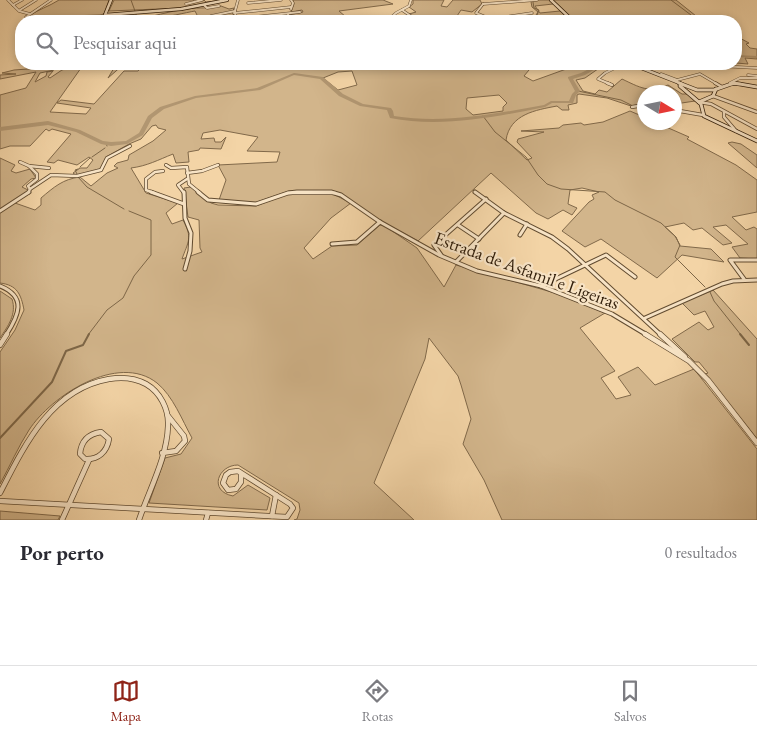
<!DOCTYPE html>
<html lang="pt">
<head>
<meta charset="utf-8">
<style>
	:root { --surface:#fff; --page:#f2f2f3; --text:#2b2b33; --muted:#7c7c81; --line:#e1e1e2; --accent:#8f2418 }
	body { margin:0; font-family:"EB Garamond",serif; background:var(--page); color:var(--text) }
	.compass { position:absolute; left:637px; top:85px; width:45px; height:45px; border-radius:50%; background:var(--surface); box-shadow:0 2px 8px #0003; rotate:100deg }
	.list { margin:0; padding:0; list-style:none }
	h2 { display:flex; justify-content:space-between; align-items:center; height:65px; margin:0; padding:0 20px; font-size:21px }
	h2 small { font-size:16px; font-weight:400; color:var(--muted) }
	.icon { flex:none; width:28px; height:28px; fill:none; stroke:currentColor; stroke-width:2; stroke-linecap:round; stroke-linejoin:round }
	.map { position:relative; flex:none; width:757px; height:520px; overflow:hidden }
	.search { position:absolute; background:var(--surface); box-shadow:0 2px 8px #0003; left:15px; right:15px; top:15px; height:55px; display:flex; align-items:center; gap:12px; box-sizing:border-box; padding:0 18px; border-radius:20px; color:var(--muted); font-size:19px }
	.sheet { height:145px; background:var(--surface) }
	nav { display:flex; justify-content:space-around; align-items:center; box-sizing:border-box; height:70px; border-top:1px solid var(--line); background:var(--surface); font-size:14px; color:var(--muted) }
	nav a { display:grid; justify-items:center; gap:2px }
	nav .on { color:var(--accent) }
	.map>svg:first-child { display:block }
	.green { fill:#d2b58b; stroke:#81694a; fill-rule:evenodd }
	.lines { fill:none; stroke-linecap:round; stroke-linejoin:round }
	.stream-far1 { stroke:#7d6647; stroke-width:1 }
	.stream { stroke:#7d6647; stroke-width:2 }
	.river { fill:#b19671; fill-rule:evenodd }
	.street-far3-casing { stroke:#614b30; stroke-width:3 }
	.street-far2-casing { stroke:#614b30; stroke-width:4 }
	.street-far1-casing { stroke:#614b30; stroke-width:5 }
	.street-casing { stroke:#614b30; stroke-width:6 }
	.secondary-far1-casing { stroke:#301d09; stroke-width:4 }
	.secondary-casing { stroke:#301d09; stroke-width:4.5 }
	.street-far3 { stroke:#f7e3c5; stroke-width:2 }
	.street-far2 { stroke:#f7e3c5; stroke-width:2.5 }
	.street-far1 { stroke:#f7e3c5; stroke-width:3 }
	.street { stroke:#f7e3c5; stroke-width:4.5 }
	.secondary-far1 { stroke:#f7e3c5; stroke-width:2.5 }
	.secondary { stroke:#f7e3c5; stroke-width:3 }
	.labels { text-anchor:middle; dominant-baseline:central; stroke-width:4.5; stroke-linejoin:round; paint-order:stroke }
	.street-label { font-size:18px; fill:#301d09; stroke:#f7e3c5 }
</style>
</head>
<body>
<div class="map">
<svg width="757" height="520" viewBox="0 0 757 520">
	<rect width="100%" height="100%" fill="#f3d4a6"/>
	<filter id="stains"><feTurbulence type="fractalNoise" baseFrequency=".004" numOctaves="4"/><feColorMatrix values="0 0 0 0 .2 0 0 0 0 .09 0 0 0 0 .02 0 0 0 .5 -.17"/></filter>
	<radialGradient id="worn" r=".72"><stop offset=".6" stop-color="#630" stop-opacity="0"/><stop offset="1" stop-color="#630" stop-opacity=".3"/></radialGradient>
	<g class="green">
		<path d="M59,0H109L104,14L100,15L38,17L101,16L107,21H94L99,18L84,17L76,21H37L26,19L32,18L29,16C39,9 48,7 59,0Z"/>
		<path d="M114,0H194L193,3L204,0L206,2L225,0L182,8L109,11Z"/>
		<path d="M293,0H383L393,4L339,11L346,17L347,21H301L300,19H292L289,15L303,12L302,10L291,12L294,4Z"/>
		<path d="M413,0H444L441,6L447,7L453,0H480L482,4L472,12L461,10L457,16H470L464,21H419L409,14L416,12L409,7L413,4Z"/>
		<path d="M538,0H549L553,4L535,6L540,13L560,11L569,19L562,16L542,18L555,21H521L514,16L527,14L534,20L540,19L536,15L538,12L532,7L531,2Z"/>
		<path d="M553,0H676L696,16L698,21H575Z"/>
		<path d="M221,6L229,9L234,8L233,11L209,17L233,12L234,21H200L195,11C177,14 118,30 107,16L137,12L134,20C152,17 169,11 187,9C200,7 209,9 221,6Z"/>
		<path d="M736,36L749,43L746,44L750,48L757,49V59L745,58L748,64L736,63Z"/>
		<path d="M82,64H124L108,78L114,68H81L50,112L86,114L91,108L57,103L61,100L94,104L124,71H138L144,64H534L524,76L533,81L569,68V64H605L585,78L576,80L583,91L595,94L599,90L607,92L622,79C639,87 650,94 668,85L682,94H688L695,101L675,104L674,92H644V104L631,106L607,98L579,94L577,95V103L568,105L569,110H562L557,106C536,110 510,114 506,140L527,160L532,158L517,142L518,139L544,132L521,131L559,128L563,125L581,123L584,125L603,122L630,111L644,117V122L657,123L689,137L687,139L736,165L757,180V212L732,217L746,230L754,227L757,229V259L740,258L732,247L748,244L726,225L713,227L732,243L723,245L702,228L693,230L684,223L665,227L676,237L680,246L711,249L724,262L682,255L657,278L601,239L585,247L562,231L589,202L594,199L592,195L599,192L582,188L570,190L568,204L577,208L572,215L563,210L548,219L536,213L491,173L418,241L383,222L340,194L333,191H289L254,203L219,200L226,180L218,165L277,162L280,152L247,151L258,137L220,130L203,133L201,139L214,138L215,142H221L226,137L221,149L200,148L199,150L188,152L189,162L176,163L173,154C158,160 147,166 131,168L146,193L178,203L166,213L172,224L183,220C193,238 188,242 182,259L202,252L200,248L199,220L188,217L184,188L191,187L211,203L218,205L256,206L287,194L331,193L351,203L331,218L304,248L313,259L332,246L357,245L380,225L385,226L417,248L444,287L456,265L555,293L605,313L580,328L615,371L601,378L616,399L631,395L618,377L638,367L655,385L694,369L757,449V520H502L484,480L463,444L471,419L461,385L458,376L429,338L425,359L374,483L414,520H294L297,519L300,510L299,503L238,465C218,465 208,491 233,496L248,485L270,498L267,510L149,503L165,458L181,454L192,438C182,420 173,396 157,383C118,352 51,396 29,430C18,447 10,466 0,484V352L15,330L24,310C21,294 17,285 0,283V212L15,203L35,210L41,205V198C54,187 63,179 80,177L91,186L107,173L118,168L114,166L117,163L128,160L129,155L153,141L166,130L158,128L156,125L152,126L141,139L129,144L106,157L101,169L77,176L73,173L80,168H87L93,160L89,157L77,165L58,160L54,163L47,162L71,134L52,129L49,131L46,129L30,146H10L0,149V95L26,88L36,72L0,79V75L16,74L2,73L14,70L55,67L54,70L40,73L35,82L46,76L47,72L53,71L48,77L50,78L62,70ZM352,71L357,85L338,90L323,78L338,72ZM499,95L507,103L503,107V111L473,115L466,109L467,98Z"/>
		<path d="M732,142L741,144L757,155V168L728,143Z"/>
		<path d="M0,158L15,165L11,171L16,173L30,169L36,178L31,179L22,187L28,190L26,193L0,210Z"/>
		<path d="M713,290L757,339V439L705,374L708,373L699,362H695L672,339L699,322L708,330L714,327L705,311L694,315L682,303Z"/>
		<path d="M0,291L12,299C17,314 8,326 0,338Z"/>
		<path d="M0,511L60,516L58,520H0Z"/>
	</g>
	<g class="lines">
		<g class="stream-far1">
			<path d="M131,0L135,11"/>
			<path d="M671,0L691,15V21"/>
			<path d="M533,2L534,8L539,10L537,15L541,18"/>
			<path d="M541,18L552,21"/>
			<path d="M596,64L600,65"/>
			<path d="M578,91L621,100L633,106"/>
			<path d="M483,116L495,132L526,157L538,175L547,184L561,189L605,192L615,200L661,223L675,236L680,245L675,257L705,287"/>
			<path d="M106,143L107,146"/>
			<path d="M92,157L105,148"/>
			<path d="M80,167L90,158"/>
			<path d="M77,174L75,170L78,169"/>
			<path d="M78,177L87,187L124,209"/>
			<path d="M710,292L714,301L741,335"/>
			<path d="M88,335L107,310L123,298L134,276L151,255V220L129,211"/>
		</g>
		<g class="stream">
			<path d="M740,334L749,345"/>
			<path d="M0,438L52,382L66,351L83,345L89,334"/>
		</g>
		<g class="river">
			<path d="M736,55L757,56V58L736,57Z"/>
			<path d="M599,64H604L585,75L573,79L580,91L576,95L573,103H552L545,107C495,117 441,128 390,118L387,110L360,106L339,96L320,79L294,75L260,90L196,98L164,109L152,118L143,135L127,144L111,146L101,144L76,132L48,125L0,131V127L48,121L80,130L103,141L111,142L126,141L139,133L148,116L160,107L195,96L257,88L294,73L323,77L343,94L363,104L391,108L393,111L394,116C444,124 494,114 544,105L551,101H569L572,94L575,91L568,78V77L581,73Z"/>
		</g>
		<g class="street-far3-casing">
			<g id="street-far3">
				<path d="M8,0L19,11L30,14"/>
				<path d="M291,0L293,3L291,9"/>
				<path d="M248,3L281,0"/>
				<path d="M186,4L202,0"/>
				<path d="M483,4L537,0"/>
				<path d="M483,4L476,13L495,21"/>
				<path d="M13,5L22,0"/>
				<path d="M204,5L207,8L219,6"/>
				<path d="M20,10L36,0"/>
				<path d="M402,10L418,21"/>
				<path d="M234,13L291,7"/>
				<path d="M288,14L289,21"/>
				<path d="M105,15L111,21"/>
				<path d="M211,16L235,11"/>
				<path d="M26,17L51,0"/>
				<path d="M235,19L300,12"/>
				<path d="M490,19L532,13"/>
				<path d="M236,21L235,11L238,0"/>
				<path d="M270,21L288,20"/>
				<path d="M387,21L396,13L409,6L411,0"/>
				<path d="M718,66L757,68"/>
				<path d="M661,74L677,80"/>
				<path d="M748,75L757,76"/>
				<path d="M677,82V80L700,74L717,84"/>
				<path d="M730,83L740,78H757"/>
				<path d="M610,84L598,79L605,73L623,64"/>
			</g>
		</g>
		<g class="street-far2-casing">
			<g id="street-far2">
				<path d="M607,83L612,85"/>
				<path d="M715,83L722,87"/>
				<path d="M713,96L757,112"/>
				<path d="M699,102L711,104L757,129"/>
				<path d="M632,107L644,105"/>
				<path d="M674,110L703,115"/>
				<path d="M724,112V117L736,131"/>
				<path d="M20,162L29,166L37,174V179L28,186L30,189"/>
				<path d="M166,165L171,168L187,167L189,184L200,193"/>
				<path d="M29,166L49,168"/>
				<path d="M187,173L202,171L218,165"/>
				<path d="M28,193L30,189L51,175L77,176L101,170L107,158L130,146"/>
				<path d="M154,193L146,190V179L155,172L163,171"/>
				<path d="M184,193L178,185L187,179"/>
				<path d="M288,193H335"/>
			</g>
		</g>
		<g class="street-far1-casing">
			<g id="street-far1">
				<path d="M151,192L184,204"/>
				<path d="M184,192L185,218L191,233L190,251L185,269"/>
				<path d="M198,192L208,200L256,204L288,193L297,192H331L341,195L380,222L439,255L477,271L541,286L612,314L647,335"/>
				<path d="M475,192L504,213L552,237L568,249L661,335"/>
				<path d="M0,211L29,192"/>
				<path d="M458,225L479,239"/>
				<path d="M520,235L527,224"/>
				<path d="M332,244L357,242L380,222"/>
				<path d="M441,255L434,245L486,199"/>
				<path d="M456,262L504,213"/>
				<path d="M744,279L730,260H757"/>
				<path d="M0,286C27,297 19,315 6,335"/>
				<path d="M541,286L606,255L635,277"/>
				<path d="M645,318L722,284L733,281L757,280"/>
			</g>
		</g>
		<g class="street-casing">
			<g id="street">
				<path d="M645,334L689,361L708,380L757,443"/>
				<path d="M660,334L685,357"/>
				<path d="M0,345L7,334"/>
				<path d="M101,432L109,439C107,452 98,460 85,459L80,454C81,441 88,434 101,432Z"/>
				<path d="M162,453L176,451L185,441L184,436L168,416"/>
				<path d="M0,493C24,446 51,389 109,379C121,377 135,378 146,384C160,392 169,409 168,426C167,458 149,490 139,520"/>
				<path d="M0,501L287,517L293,508L290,504L238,471L230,472L226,475L223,483L228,490L236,489L241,482V474"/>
				<path d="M272,516L276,495"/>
				<path d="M62,520L89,460"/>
				<path d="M206,520L208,513"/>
			</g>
		</g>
		<g class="secondary-far1-casing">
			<g id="secondary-far1">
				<path d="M551,0L573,21"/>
				<path d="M105,15L181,9L227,0"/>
				<path d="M105,15L111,0"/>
				<path d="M631,64L682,84"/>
				<path d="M731,84H740"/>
			</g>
		</g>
		<g class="secondary-casing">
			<g id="secondary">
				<path d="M679,83L697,90H714L734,83L757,87"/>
				<path d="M680,86L701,104L704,116L757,141"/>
				<path d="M699,102L713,96L716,89"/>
			</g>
		</g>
		<use href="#street-far3" class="street-far3"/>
		<use href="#street-far2" class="street-far2"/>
		<use href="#street-far1" class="street-far1"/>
		<use href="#street" class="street"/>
		<use href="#secondary-far1" class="secondary-far1"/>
		<use href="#secondary" class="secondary"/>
	</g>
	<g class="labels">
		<g class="street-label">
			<text transform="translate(527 270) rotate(20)">Estrada de Asfamil e Ligeiras</text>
		</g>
	</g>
	<rect width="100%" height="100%" filter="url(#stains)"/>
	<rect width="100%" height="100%" fill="url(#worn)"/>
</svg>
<svg class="compass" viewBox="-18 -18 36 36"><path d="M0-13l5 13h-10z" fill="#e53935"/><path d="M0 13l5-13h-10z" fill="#7c7c81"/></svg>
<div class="search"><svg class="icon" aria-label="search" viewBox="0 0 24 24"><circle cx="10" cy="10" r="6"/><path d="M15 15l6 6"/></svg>Pesquisar aqui</div>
</div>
<section class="sheet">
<h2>Por perto<small>0 resultados</small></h2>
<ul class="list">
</ul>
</section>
<nav>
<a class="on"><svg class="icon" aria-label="map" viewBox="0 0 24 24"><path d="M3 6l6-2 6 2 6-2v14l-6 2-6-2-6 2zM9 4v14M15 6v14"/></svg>Mapa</a>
<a><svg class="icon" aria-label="directions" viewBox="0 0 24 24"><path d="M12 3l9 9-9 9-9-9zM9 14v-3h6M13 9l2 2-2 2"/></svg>Rotas</a>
<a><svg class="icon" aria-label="saved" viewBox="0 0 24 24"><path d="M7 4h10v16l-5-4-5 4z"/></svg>Salvos</a>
</nav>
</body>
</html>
